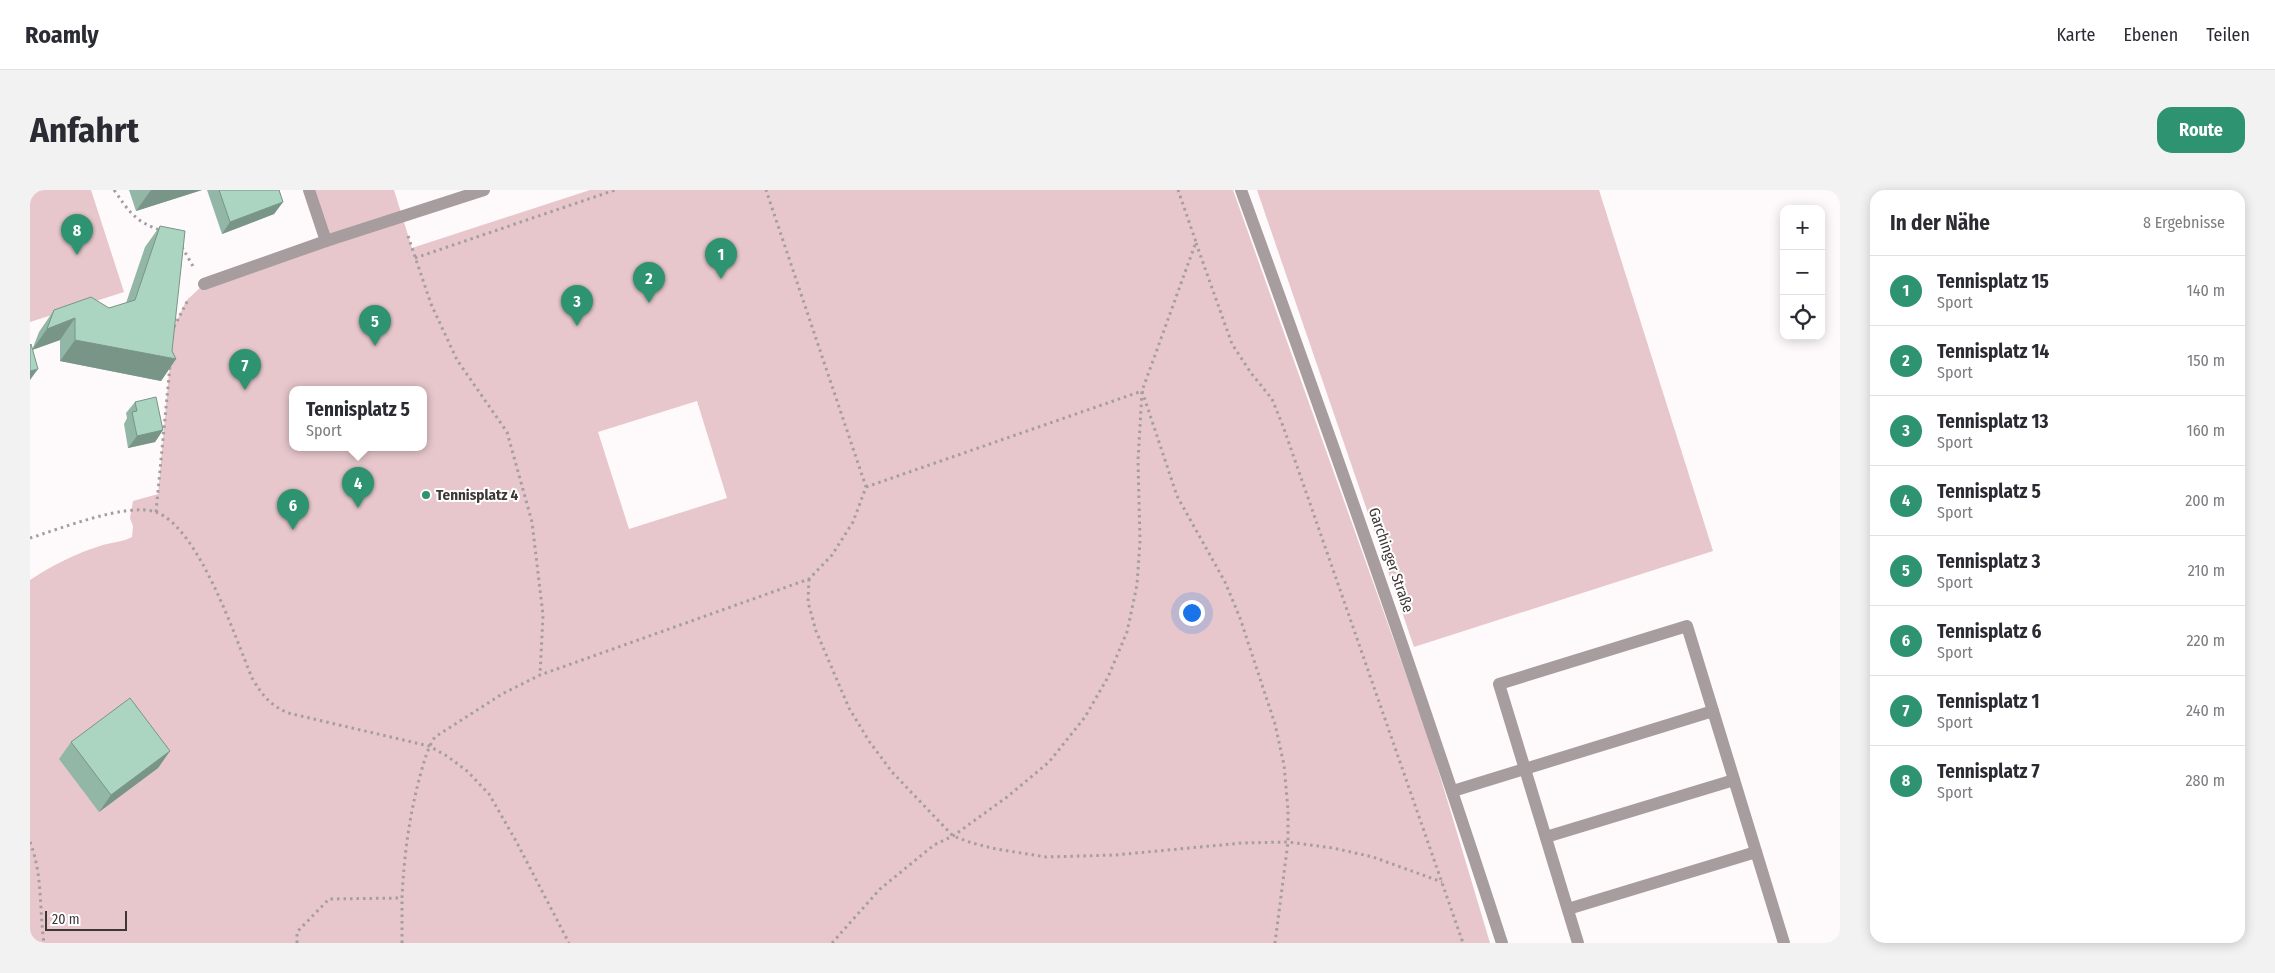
<!DOCTYPE html>
<html lang="de">
<head>
<meta charset="utf-8">
<style>
	:root { --surface:#fff; --page:#f2f2f3; --text:#2b2b33; --muted:#7c7c81; --line:#e1e1e2; --accent:#2e9370 }
	body { margin:0; font-family:"Fira Sans Condensed",sans-serif; background:var(--page); color:var(--text) }
	.controls { position:absolute; right:15px; top:15px; display:grid; overflow:hidden; border-radius:10px; box-shadow:0 2px 12px #0003 }
	.controls button { width:45px; height:45px; display:grid; place-items:center; padding:0; border:0; border-bottom:1px solid var(--line); background:var(--surface); color:var(--text); font:25px sans-serif }
	.scale { position:absolute; left:15px; bottom:12px; width:82px; box-sizing:border-box; padding-left:5px; border:2px solid #3e3637; border-top:0; font-size:14px; line-height:18px; white-space:nowrap; color:#3e3637; -webkit-text-stroke:4px #fff; paint-order:stroke }
	.you { position:absolute; left:1161px; top:422px; width:18px; height:18px; margin:-12px; border:4px solid #fff; border-radius:50%; background:#1a73e8; box-shadow:0 0 0 8px #1a73e833 }
	.badge { display:grid; place-items:center; width:32px; height:32px; border-radius:50%; background:var(--accent); color:#fff; font-size:16px; font-weight:700 }
	.pin { position:absolute; translate:-50% -41px; filter:drop-shadow(0 1px 2px #0008) }
	.pin::after { content:''; position:absolute; top:26px; width:18px; height:15px; background:inherit; clip-path:polygon(0 0,100% 0,50% 100%) }
	.popup { position:absolute; left:259px; top:196px; width:138px; height:65px; box-sizing:border-box; display:grid; place-content:center; border-radius:10px; background:var(--surface); filter:drop-shadow(0 1px 4px #0005); font-size:16px; white-space:nowrap; color:var(--muted) }
	.popup b { font-size:19px; color:var(--text) }
	.popup::after { content:''; position:absolute; left:50%; top:100%; margin-left:-10px; border:10px solid transparent; border-top-color:var(--surface) }
	.list { margin:0; padding:0; list-style:none }
	h2 { display:flex; justify-content:space-between; align-items:center; height:65px; margin:0; padding:0 20px; font-size:21px }
	h2 small { font-size:16px; font-weight:400; color:var(--muted) }
	.list li { display:grid; grid-template-columns:32px 1fr auto; gap:15px; align-items:center; box-sizing:border-box; height:70px; padding:0 20px; border-top:1px solid var(--line) }
	.list b { display:block; font-size:19px; white-space:nowrap }
	.list p { margin:0; font-size:16px; white-space:nowrap; color:var(--muted) }
	.list em { font-size:16px; font-style:normal; color:var(--muted) }
	.icon { flex:none; width:28px; height:28px; fill:none; stroke:currentColor; stroke-width:2; stroke-linecap:round; stroke-linejoin:round }
	.map { position:relative; flex:none; width:1810px; height:753px; overflow:hidden; border-radius:15px }
	header { display:flex; align-items:center; gap:30px; box-sizing:border-box; height:70px; padding:0 25px; background:var(--surface); border-bottom:1px solid var(--line) }
	header strong { font-size:24px }
	nav { display:flex; gap:28px; margin-inline-start:auto; font-size:18px }
	.intro { display:flex; align-items:center; justify-content:space-between; box-sizing:border-box; height:120px; padding:0 30px }
	h1 { margin:0; font-size:35px }
	.button { padding:12px 22px; border-radius:15px; background:var(--accent); color:#fff; font-size:18px; font-weight:700 }
	main { display:flex; gap:30px; padding:0 30px }
	aside { flex:1; background:var(--surface); border-radius:15px; box-shadow:0 2px 12px #0003 }
	.map>svg:first-child { display:block }
	.green { fill:#e7c7cc; fill-rule:evenodd }
	.lines { fill:none; stroke-linecap:round; stroke-linejoin:round }
	.path { stroke:#a49e9f; stroke-width:3; stroke-dasharray:2.5 4; stroke-linecap:butt }
	.lane { stroke:#a79d9e; stroke-width:12 }
	.street { stroke:#a79d9e; stroke-width:12 }
	.wall { fill:#93b7a6 }
	.shaded-wall { fill:#789587 }
	.building { fill:#abd5c1; stroke:#789587 }
	.poi-dot { fill:#2e9370; stroke:#fff; stroke-width:2 }
	.labels { text-anchor:middle; dominant-baseline:central; stroke-width:4; stroke-linejoin:round; paint-order:stroke }
	.poi-label { font-size:15px; font-weight:bold; fill:#3e3637; stroke:#fff; text-anchor:start }
	.street-label { font-size:15px; fill:#3e3637; stroke:#fff }
</style>
</head>
<body>
<header>
<strong>Roamly</strong>
<nav><a>Karte</a><a>Ebenen</a><a>Teilen</a></nav>
</header>
<div class="intro"><h1>Anfahrt</h1><a class="button">Route</a></div>
<main>
<div class="map">
<svg width="1810" height="753" viewBox="0 0 1810 753">
	<rect width="100%" height="100%" fill="#fef9fa"/>
	<g class="green">
		<path d="M0,0H61L94,102L0,132Z"/>
		<path d="M280,0H364L382,58L560,0H1203L1399,549L1460,753H0V390C23,375 46,363 73,355C84,352 92,352 102,347L103,336L100,328L103,311L128,304L143,139L156,111L174,94L296,51ZM263,199H393V257H263ZM667,211L697,308L599,339L568,242Z"/>
		<path d="M1227,0H1569L1683,361L1384,457Z"/>
	</g>
	<g class="lines">
		<g class="path">
			<path d="M84,0C98,20 105,32 130,40"/>
			<path d="M378,46L401,114L427,170L477,242L502,332L513,425L510,485"/>
			<path d="M1166,53L1202,154L1221,183L1242,209L1253,236L1433,753"/>
			<path d="M152,57L164,78"/>
			<path d="M385,68L585,0"/>
			<path d="M144,137L159,108"/>
			<path d="M836,297L1112,201L1147,306L1195,392L1210,428L1245,534L1254,575L1258,620V652L1245,753"/>
			<path d="M126,322L140,176"/>
			<path d="M0,348C30,339 97,312 126,322C169,338 205,447 222,488C232,505 240,515 258,523L399,556L417,566L437,581L459,604L486,651L539,753"/>
			<path d="M779,389L778,412L786,441L819,518L839,551L862,582L923,646L942,653L966,659L1016,667L1085,665L1212,653L1258,652L1303,658L1343,667L1412,692"/>
			<path d="M0,652C13,685 9,719 14,753"/>
			<path d="M267,753V742L299,709L372,708C374,666 379,627 390,586C394,572 397,559 405,547L472,504L510,485L779,389L802,365L823,332L836,297L736,0"/>
			<path d="M372,753V708"/>
			<path d="M802,753L850,699L904,655L923,646L977,607L1019,572L1055,527L1078,487L1097,442L1107,395L1110,351L1108,271L1112,201L1166,52L1148,0"/>
		</g>
		<g class="lane">
			<path d="M279,0L296,51"/>
			<path d="M174,94L296,51L454,0"/>
			<path d="M1423,601L1683,521"/>
			<path d="M1516,647L1704,590"/>
			<path d="M1538,719L1726,662"/>
			<path d="M1548,753L1469,494L1657,436L1754,753"/>
		</g>
		<path class="street" d="M1211,0C1302,250 1390,500 1472,753"/>
	</g>
	<g class="wall">
		<path d="M99,0H172L106,21Z"/>
		<path d="M177,0H249L253,12L244,24L192,44Z"/>
		<path d="M130,36L142,161L146,169L131,191L30,171V150L2,160L9,142L24,120L79,118L96,113L115,57Z"/>
		<path d="M105,212L133,240L125,252L98,258L94,234L97,228L96,223Z"/>
		<path d="M41,552L140,561L128,578L69,622L29,569Z"/>
	</g>
	<g class="shaded-wall">
		<path d="M121,0H172L106,21Z"/>
		<path d="M253,12L244,24L192,44L200,32Z"/>
		<path d="M45,128L30,150L2,160L17,139Z"/>
		<path d="M45,150L146,169L131,191L30,171Z"/>
		<path d="M8,179L0,190V181Z"/>
		<path d="M133,240L125,252L98,258L107,246Z"/>
		<path d="M140,561L128,578L69,622L81,605Z"/>
	</g>
	<g class="building">
		<path d="M189,0H249L253,12L200,32Z"/>
		<path d="M130,36L155,41L142,161L146,169L45,150V128L17,139L24,120L61,107L79,118L105,110Z"/>
		<path d="M1,154L8,179L0,181V155Z"/>
		<path d="M126,207L133,240L107,246L102,222L107,221L105,212Z"/>
		<path d="M100,508L140,561L81,605L41,552Z"/>
	</g>
	<circle class="poi-dot" cx="396" cy="305" r="5"/>
	<g class="labels">
		<g class="poi-label">
			<text x="406" y="305">Tennisplatz 4</text>
		</g>
		<g class="street-label">
			<text transform="translate(1361 370) rotate(71)">Garchinger Straße</text>
		</g>
	</g>
</svg>
<div class="controls">
<button>+</button>
<button>−</button>
<button><svg class="icon" aria-label="locate" viewBox="0 0 24 24"><circle cx="12" cy="12" r="6"/><path d="M12 2v4M12 18v4M2 12h4M18 12h4"/></svg></button>
</div>
<div class="scale">20 m</div>
<div class="you"></div>
<div class="pin badge" style="left:691px;top:89px">1</div>
<div class="pin badge" style="left:619px;top:113px">2</div>
<div class="pin badge" style="left:547px;top:136px">3</div>
<div class="pin badge" style="left:328px;top:318px">4</div>
<div class="popup"><b>Tennisplatz 5</b>Sport</div>
<div class="pin badge" style="left:345px;top:156px">5</div>
<div class="pin badge" style="left:263px;top:340px">6</div>
<div class="pin badge" style="left:215px;top:200px">7</div>
<div class="pin badge" style="left:47px;top:65px">8</div>
</div>
<aside>
<h2>In der Nähe<small>8 Ergebnisse</small></h2>
<ul class="list">
<li><span class="badge">1</span><div><b>Tennisplatz 15</b><p>Sport</p></div><em>140 m</em></li>
<li><span class="badge">2</span><div><b>Tennisplatz 14</b><p>Sport</p></div><em>150 m</em></li>
<li><span class="badge">3</span><div><b>Tennisplatz 13</b><p>Sport</p></div><em>160 m</em></li>
<li><span class="badge">4</span><div><b>Tennisplatz 5</b><p>Sport</p></div><em>200 m</em></li>
<li><span class="badge">5</span><div><b>Tennisplatz 3</b><p>Sport</p></div><em>210 m</em></li>
<li><span class="badge">6</span><div><b>Tennisplatz 6</b><p>Sport</p></div><em>220 m</em></li>
<li><span class="badge">7</span><div><b>Tennisplatz 1</b><p>Sport</p></div><em>240 m</em></li>
<li><span class="badge">8</span><div><b>Tennisplatz 7</b><p>Sport</p></div><em>280 m</em></li>
</ul>
</aside>
</main>
</body>
</html>
